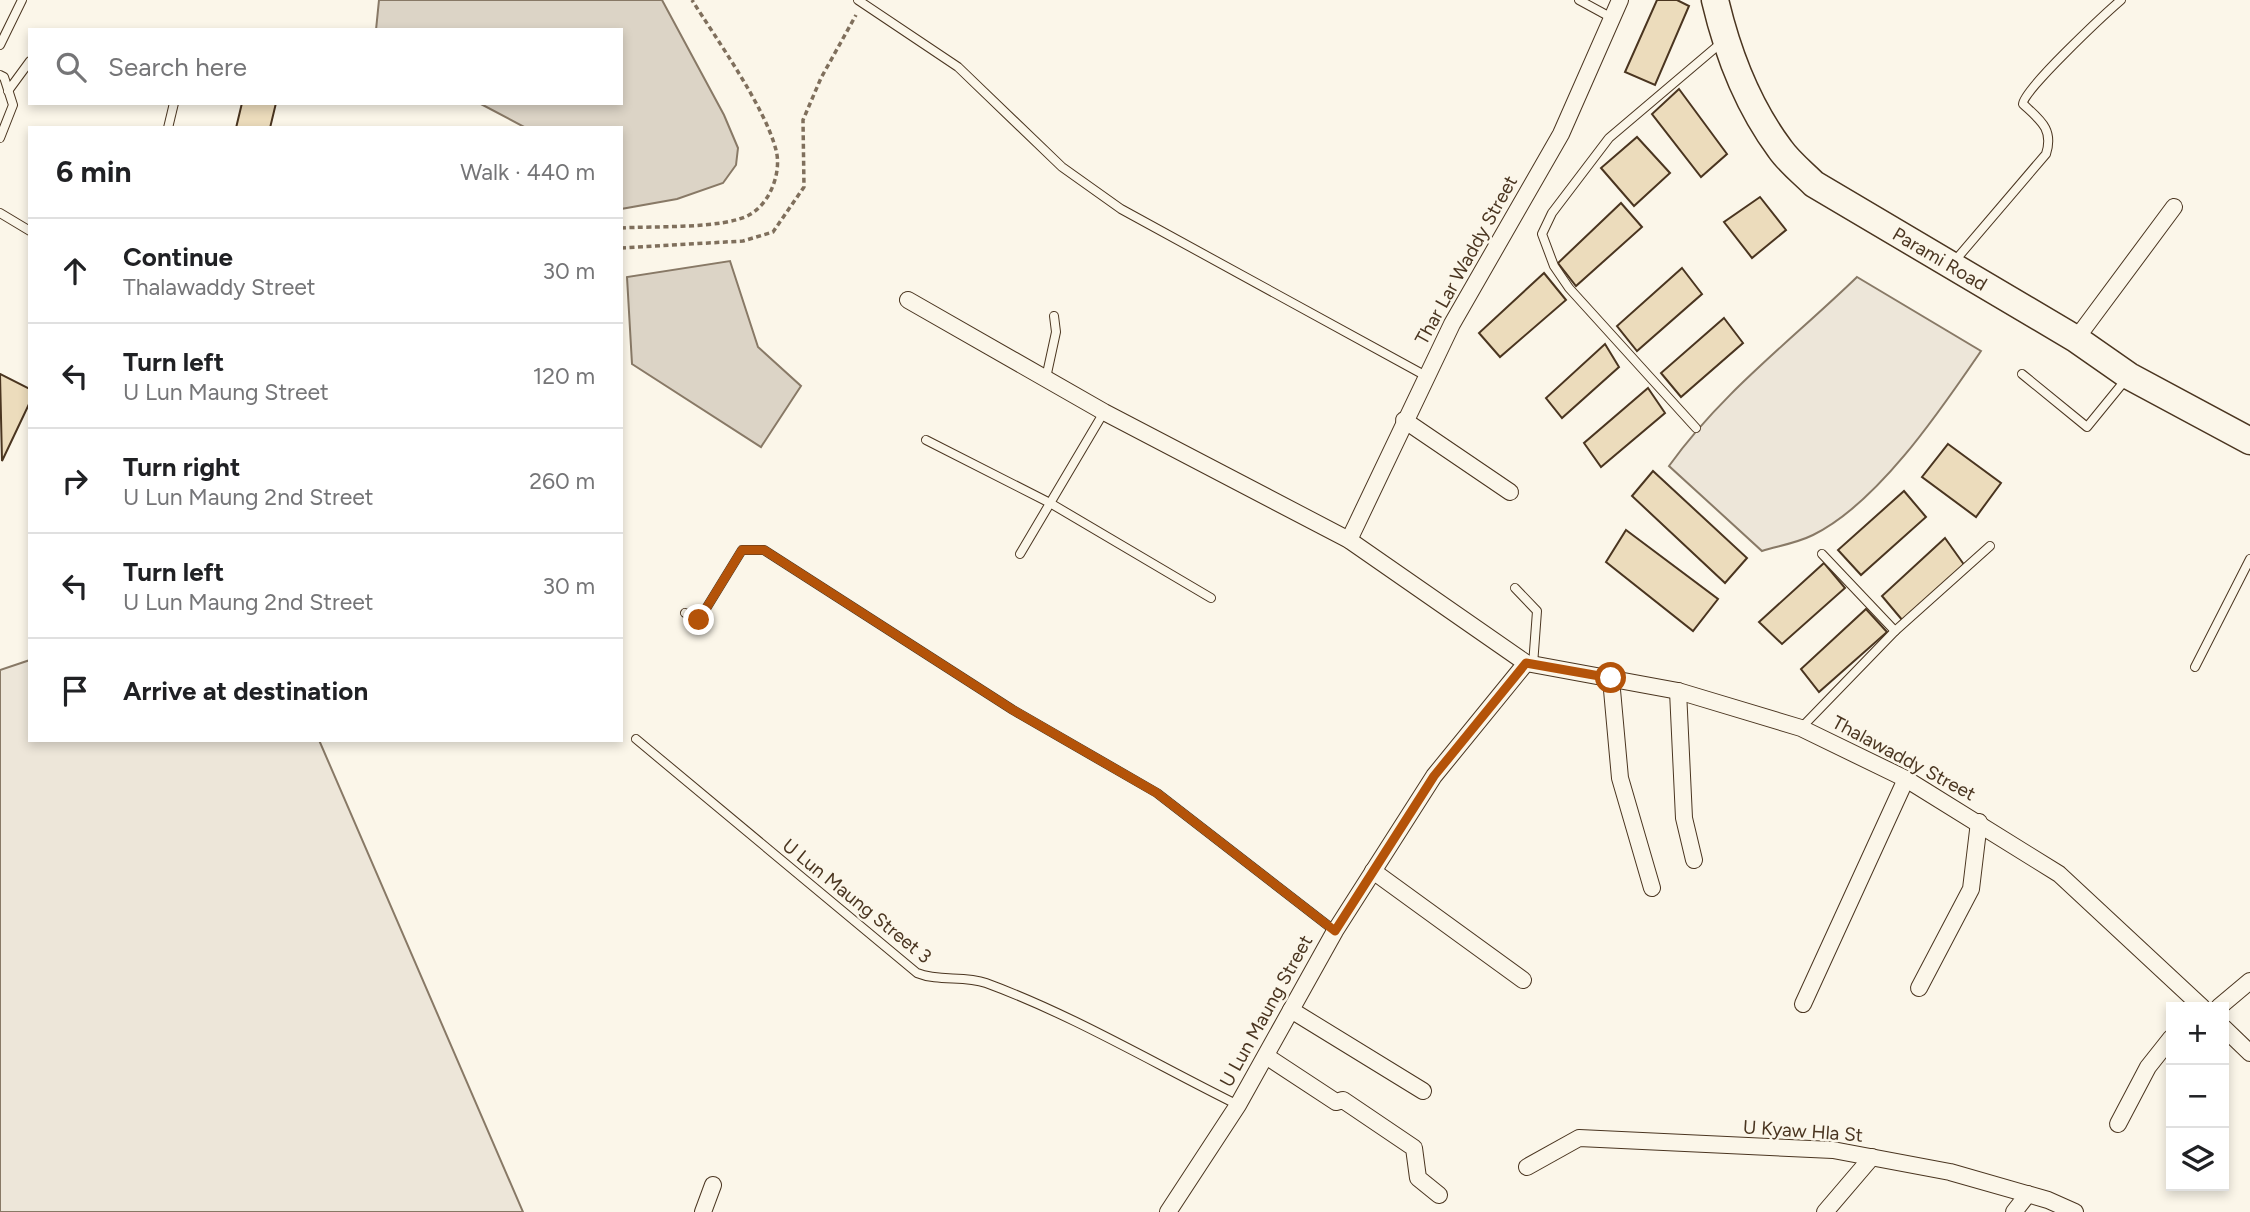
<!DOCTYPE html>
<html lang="en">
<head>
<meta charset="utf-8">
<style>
	:root { --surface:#fff; --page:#f2f2f2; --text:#202124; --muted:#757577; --line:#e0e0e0 }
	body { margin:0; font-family:Figtree,sans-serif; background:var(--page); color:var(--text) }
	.controls { position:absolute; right:21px; bottom:21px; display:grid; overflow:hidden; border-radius:0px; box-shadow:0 4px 10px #0003 }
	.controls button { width:63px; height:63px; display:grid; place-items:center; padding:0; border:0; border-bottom:2px solid var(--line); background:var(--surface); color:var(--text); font:35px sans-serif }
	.stop { position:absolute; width:21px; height:21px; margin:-16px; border:5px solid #b45309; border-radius:50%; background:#fff }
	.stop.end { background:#b45309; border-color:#fff; box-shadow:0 2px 7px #0008 }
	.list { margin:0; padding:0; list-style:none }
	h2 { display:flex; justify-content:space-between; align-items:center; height:91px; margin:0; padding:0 28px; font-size:30px }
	h2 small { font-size:23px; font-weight:400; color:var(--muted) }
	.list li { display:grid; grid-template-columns:46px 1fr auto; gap:21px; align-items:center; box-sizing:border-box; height:105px; padding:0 28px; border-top:2px solid var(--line) }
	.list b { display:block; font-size:26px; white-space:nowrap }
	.list p { margin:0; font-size:23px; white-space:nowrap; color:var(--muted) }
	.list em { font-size:23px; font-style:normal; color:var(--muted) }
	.icon { flex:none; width:38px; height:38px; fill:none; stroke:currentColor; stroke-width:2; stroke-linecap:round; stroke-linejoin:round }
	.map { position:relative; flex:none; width:2250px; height:1212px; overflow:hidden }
	.search { position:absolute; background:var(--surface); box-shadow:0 4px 10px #0003; left:28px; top:28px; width:595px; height:77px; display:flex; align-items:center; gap:18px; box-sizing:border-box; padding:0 24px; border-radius:0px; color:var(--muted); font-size:26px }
	.panel { position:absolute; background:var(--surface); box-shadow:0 4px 10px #0003; left:28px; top:126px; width:595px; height:616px; border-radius:0px }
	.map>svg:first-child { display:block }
	.green { fill:#ede6d9; stroke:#887966; stroke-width:2 }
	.water { fill:#dcd4c6; stroke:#887966; stroke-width:2 }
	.building { fill:#ecdcbc; stroke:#4a3520; stroke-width:2 }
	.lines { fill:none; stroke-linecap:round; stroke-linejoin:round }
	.service-casing { stroke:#4a3520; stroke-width:10 }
	.minor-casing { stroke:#4a3520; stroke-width:18 }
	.primary-casing { stroke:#4a3520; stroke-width:29 }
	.path { stroke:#7f6f5c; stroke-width:3.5; stroke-dasharray:5 3.5; stroke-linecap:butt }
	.service { stroke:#fbf6e9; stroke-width:8 }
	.minor { stroke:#fbf6e9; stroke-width:16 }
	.primary { stroke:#fbf6e9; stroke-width:26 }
	.route { stroke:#b45309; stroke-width:9 }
	.labels { text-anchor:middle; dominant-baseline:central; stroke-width:5; stroke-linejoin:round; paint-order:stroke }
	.street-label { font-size:19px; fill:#4a3520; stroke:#fbf6e9 }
</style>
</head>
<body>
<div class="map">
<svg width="2250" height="1212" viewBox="0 0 2250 1212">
	<rect width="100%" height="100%" fill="#fbf6e9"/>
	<g class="green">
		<path d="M1857,277L1981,351C1940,411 1878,503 1813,535C1797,543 1778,546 1762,551L1669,466C1721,393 1793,339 1857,277Z"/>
		<path d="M30,660V740H319L523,1212H0V670Z"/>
	</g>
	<g class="water">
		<path d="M379,0H662L724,115L738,148L736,165L723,183L677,199L621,209V128H526L479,103H621V30H376Z"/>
		<path d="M730,261L758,347L801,386L761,447L632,364L627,277Z"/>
	</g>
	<g class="building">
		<path d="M1657,0H1677L1689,6L1655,85L1625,72Z"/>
		<path d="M1679,89L1727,154L1701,177L1652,114Z"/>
		<path d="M242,103H276L270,128H236Z"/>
		<path d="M1637,137L1670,173L1634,206L1601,168Z"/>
		<path d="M1760,197L1786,230L1752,258L1724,222Z"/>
		<path d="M1621,203L1642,227L1576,286L1558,263Z"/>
		<path d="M1682,268L1702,294L1637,351L1617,326Z"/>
		<path d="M1544,273L1566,300L1500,357L1479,333Z"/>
		<path d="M1724,318L1743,343L1681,397L1661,373Z"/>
		<path d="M1605,344L1619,367L1562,418L1546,398Z"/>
		<path d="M0,374L30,389V402L2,461Z"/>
		<path d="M1648,388L1665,413L1601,467L1584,443Z"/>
		<path d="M1948,444L2001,483L1976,517L1922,477Z"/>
		<path d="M1653,471L1747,558L1725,583L1632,496Z"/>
		<path d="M1904,491L1926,517L1861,575L1838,550Z"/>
		<path d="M1626,530L1718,599L1693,631L1606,562Z"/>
		<path d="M1945,538L1965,566L1903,621L1882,596Z"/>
		<path d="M1824,563L1845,588L1782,644L1759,622Z"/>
		<path d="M1866,609L1887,632L1819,692L1801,669Z"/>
	</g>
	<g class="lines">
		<g class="service-casing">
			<g id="service">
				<path d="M858,0L958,67L1062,167L1121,209L1426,376"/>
				<path d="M1579,0L1612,18"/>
				<path d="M0,45L22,0"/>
				<path d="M0,75L4,77L13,105L0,138"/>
				<path d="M8,91L30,61"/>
				<path d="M168,128L174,103"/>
				<path d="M0,213L30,231"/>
				<path d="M1953,263L2046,154C2054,129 2040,120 2023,104C2021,92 2106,13 2121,0"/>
				<path d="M2022,374L2087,427L2127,378"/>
				<path d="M1046,378L1056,332L1054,316"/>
				<path d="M1696,428L1569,288L1554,266L1542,234L1552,213L1609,138L1721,43"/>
				<path d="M926,440L1050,503L1211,598"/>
				<path d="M1020,554L1104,412"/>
				<path d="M1822,554L1895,631"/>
				<path d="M1515,588L1537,611L1533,665"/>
				<path d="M685,613L699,620L742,550H764L1013,710L1157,793L1335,931"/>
				<path d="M2195,667L2250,559"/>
				<path d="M1801,728L1895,631L1990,546"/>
				<path d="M636,739L917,973C939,982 964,975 986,983C1073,1015 1155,1064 1238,1105"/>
			</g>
		</g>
		<g class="minor-casing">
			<g id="minor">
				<path d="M908,300L1104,412L1349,540L1526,663L1678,691L1801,728L1906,779L2059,874L2202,1007"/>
				<path d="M2076,339L2174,207"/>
				<path d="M1404,420L1510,492"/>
				<path d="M1349,540L1452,324L1561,134L1620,0"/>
				<path d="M1611,679L1620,778L1652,888"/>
				<path d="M1678,691L1684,818L1694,860"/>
				<path d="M1373,871L1523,980"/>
				<path d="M1919,988L1971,889L1979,822"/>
				<path d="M1803,1004L1906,779"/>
				<path d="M2219,1007L2250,981"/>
				<path d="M1291,1010L1423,1091"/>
				<path d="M2224,1028L2250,1053"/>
				<path d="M1266,1056L1336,1102L1343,1100L1414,1148L1418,1178L1439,1195"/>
				<path d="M2118,1124L2148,1067L2171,1038"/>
				<path d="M1527,1167L1579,1138L1833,1150L1950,1172L2048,1200L2075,1212"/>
				<path d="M703,1212L713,1185"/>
				<path d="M1168,1212L1238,1105L1335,931L1434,776L1526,663"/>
				<path d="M1825,1212L1872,1157"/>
				<path d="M2014,1212L2028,1194"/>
			</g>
		</g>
		<g class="primary-casing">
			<g id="primary">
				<path id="s1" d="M1715,0C1727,51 1748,106 1780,149C1789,162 1803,173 1814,184L2076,339L2129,376L2250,441"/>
			</g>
		</g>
		<g class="path">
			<path d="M621,228C653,226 724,229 749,215C770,204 782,172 776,150C765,107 717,40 692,0"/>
			<path d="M621,248L743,241L773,232L804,187L803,120L821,78L856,15"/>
		</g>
		<use href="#service" class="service"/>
		<use href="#minor" class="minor"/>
		<use href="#primary" class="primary"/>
	</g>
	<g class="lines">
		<path class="route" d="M699,620L742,550H764L1013,710L1157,793L1335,931L1434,776L1526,663L1611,678"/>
	</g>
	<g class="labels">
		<g class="street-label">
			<text stroke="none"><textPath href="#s1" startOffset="359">Parami Road</textPath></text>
			<text transform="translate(1466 260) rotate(-61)">Thar Lar Waddy Street</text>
			<text transform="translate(1904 758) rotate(28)">Thalawaddy Street</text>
			<text transform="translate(857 901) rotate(39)">U Lun Maung Street 3</text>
			<text transform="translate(1266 1011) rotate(-61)">U Lun Maung Street</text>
			<text transform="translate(1803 1131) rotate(4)">U Kyaw Hla St</text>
		</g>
	</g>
</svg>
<div class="controls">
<button>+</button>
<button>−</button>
<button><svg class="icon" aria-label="layers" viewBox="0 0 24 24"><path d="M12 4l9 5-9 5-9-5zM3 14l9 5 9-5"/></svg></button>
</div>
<div class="stop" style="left:1611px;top:678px"></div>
<div class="stop end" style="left:699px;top:620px"></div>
<div class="search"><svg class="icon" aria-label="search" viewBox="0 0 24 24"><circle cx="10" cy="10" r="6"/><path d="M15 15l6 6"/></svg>Search here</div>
<section class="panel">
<h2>6 min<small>Walk · 440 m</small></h2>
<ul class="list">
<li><svg class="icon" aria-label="ahead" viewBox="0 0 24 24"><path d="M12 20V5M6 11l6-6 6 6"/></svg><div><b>Continue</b><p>Thalawaddy Street</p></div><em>30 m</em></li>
<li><svg class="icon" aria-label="left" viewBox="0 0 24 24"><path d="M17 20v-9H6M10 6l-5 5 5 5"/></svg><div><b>Turn left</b><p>U Lun Maung Street</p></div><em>120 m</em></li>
<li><svg class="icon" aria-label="right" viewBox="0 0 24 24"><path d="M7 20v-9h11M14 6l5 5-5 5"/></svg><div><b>Turn right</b><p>U Lun Maung 2nd Street</p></div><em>260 m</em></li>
<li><svg class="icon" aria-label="left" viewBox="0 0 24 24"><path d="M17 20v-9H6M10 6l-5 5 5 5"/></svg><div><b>Turn left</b><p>U Lun Maung 2nd Street</p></div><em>30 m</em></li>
<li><svg class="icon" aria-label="arrive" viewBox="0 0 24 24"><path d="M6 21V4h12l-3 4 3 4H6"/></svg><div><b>Arrive at destination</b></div></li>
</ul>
</section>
</div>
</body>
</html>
